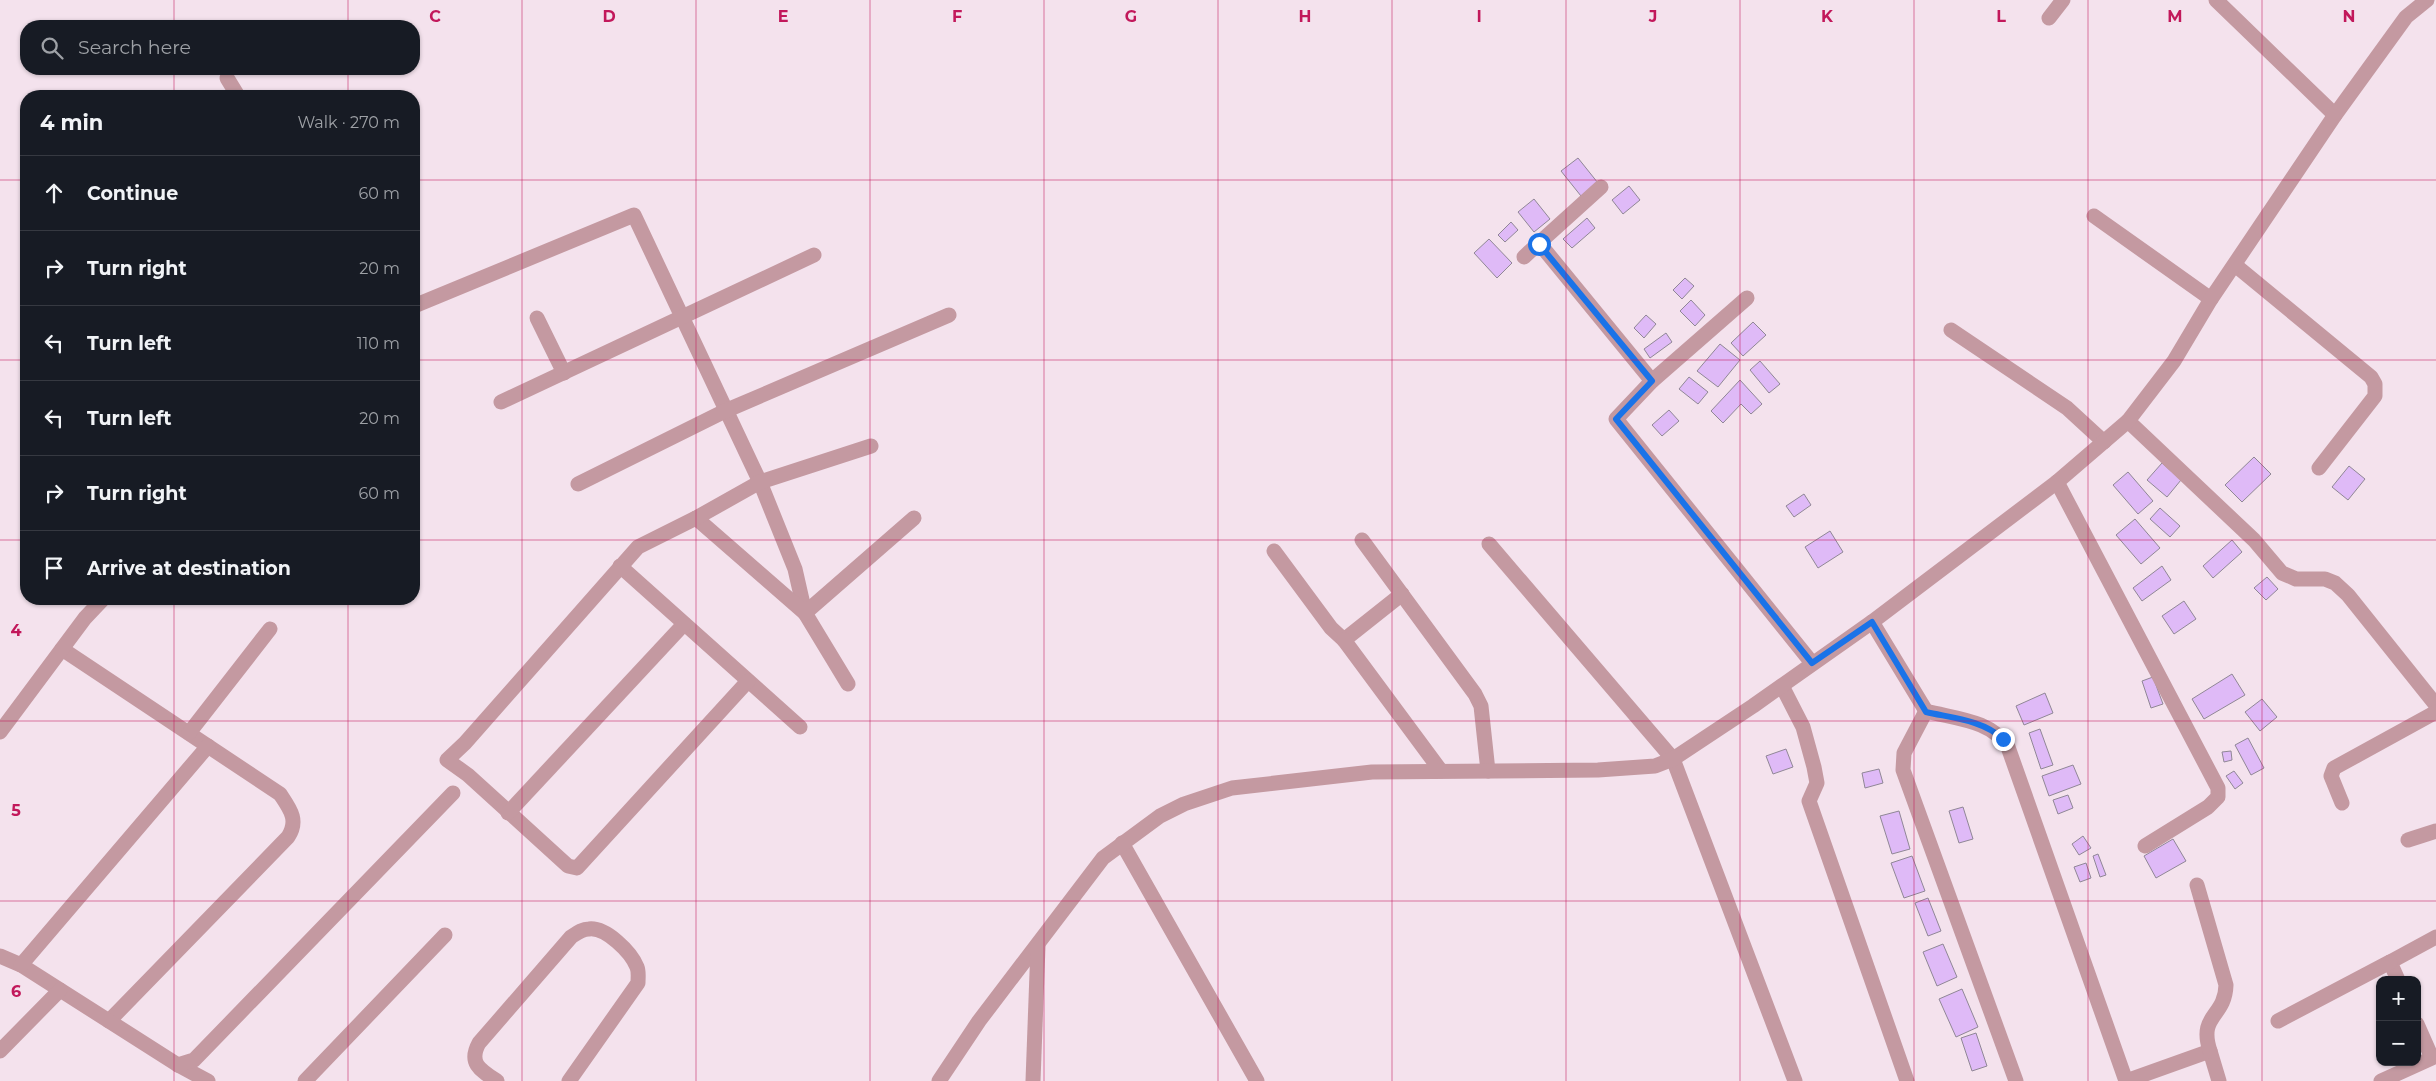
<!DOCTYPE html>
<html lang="en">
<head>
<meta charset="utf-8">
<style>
	:root { --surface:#171b24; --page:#242831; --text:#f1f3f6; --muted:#9ea1a6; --line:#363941 }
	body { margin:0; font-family:Montserrat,sans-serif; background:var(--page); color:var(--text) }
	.controls { position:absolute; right:15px; bottom:15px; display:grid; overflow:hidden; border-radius:10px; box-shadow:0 1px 4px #0004 }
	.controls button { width:45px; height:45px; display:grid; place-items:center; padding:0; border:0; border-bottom:1px solid var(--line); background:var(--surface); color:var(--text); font:25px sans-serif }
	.stop { position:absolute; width:15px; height:15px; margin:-11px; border:4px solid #1a73e8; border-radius:50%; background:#fff }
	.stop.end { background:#1a73e8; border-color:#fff; box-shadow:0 1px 5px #0008 }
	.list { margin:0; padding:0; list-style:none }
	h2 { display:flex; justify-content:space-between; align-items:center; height:65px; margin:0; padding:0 20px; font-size:21px }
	h2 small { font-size:16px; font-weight:400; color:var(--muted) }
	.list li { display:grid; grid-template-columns:32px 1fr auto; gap:15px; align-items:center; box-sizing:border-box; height:75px; padding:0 20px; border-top:1px solid var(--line) }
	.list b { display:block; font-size:19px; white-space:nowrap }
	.list em { font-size:16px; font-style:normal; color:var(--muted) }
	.icon { flex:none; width:28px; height:28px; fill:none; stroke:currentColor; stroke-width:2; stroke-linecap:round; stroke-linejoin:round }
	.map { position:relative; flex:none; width:2436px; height:1081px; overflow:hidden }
	.search { position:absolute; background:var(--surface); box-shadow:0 1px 4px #0004; left:20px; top:20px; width:400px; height:55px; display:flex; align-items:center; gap:12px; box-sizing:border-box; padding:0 18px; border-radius:20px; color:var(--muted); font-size:19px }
	.panel { position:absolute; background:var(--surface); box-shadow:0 1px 4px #0004; left:20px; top:90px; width:400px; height:515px; border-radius:20px }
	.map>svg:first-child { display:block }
	.building { fill:#dfbaf7; stroke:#908796 }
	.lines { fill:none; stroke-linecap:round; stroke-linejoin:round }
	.minor { stroke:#c499a1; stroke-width:15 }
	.route { stroke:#1a73e8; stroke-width:6 }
	.grid { fill:none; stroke:#c2185b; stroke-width:1; stroke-opacity:0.55 }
	.grid-label { font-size:16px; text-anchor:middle; font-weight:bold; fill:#c2185b; stroke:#f4e2ed; stroke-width:4; stroke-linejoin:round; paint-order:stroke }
</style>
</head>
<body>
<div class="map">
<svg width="2436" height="1081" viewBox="0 0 2436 1081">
	<rect width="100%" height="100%" fill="#f4e2ed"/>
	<g class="building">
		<path d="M1578,158L1598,183L1581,196L1561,171Z"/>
		<path d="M1629,186L1640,200L1623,214L1612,200Z"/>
		<path d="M1534,199L1550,219L1534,232L1518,212Z"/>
		<path d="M1587,218L1595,228L1572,248L1563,239Z"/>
		<path d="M1511,222L1518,230L1505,242L1498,235Z"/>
		<path d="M1489,239L1512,263L1497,278L1474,253Z"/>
		<path d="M1685,278L1694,286L1682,299L1673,290Z"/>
		<path d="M1691,300L1705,315L1695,326L1680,311Z"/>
		<path d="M1646,315L1656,324L1644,338L1634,328Z"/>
		<path d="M1753,322L1766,335L1743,356L1731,343Z"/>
		<path d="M1666,333L1672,342L1650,358L1644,349Z"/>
		<path d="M1720,344L1740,360L1718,387L1697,371Z"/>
		<path d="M1760,361L1780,384L1769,393L1750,370Z"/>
		<path d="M1689,377L1708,392L1698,404L1679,389Z"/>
		<path d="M1740,380L1762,404L1751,414L1741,404L1723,423L1711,411Z"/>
		<path d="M1669,410L1679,421L1662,436L1652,425Z"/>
		<path d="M2254,457L2271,474L2242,502L2225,485Z"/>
		<path d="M2162,463L2181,480L2167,497L2147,480Z"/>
		<path d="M2349,466L2365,479L2348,500L2332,487Z"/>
		<path d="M2128,472L2153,501L2138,514L2113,485Z"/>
		<path d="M1804,494L1811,505L1794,517L1786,506Z"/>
		<path d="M2160,508L2180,526L2170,537L2150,519Z"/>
		<path d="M2135,519L2160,548L2141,564L2116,535Z"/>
		<path d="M1830,531L1843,552L1818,568L1805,547Z"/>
		<path d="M2232,540L2242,552L2213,578L2203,566Z"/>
		<path d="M2162,566L2171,580L2142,601L2133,588Z"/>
		<path d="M2267,577L2278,589L2266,600L2254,588Z"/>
		<path d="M2184,601L2196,619L2174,634L2162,616Z"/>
		<path d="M2232,674L2245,695L2204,719L2192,699Z"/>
		<path d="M2153,677L2163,704L2151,708L2142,681Z"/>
		<path d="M2045,693L2053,713L2024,725L2016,706Z"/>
		<path d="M2262,699L2277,717L2260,731L2245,712Z"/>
		<path d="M2040,729L2053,765L2041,769L2029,733Z"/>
		<path d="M2248,738L2264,768L2251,775L2235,745Z"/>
		<path d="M1786,749L1793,767L1773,774L1766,756Z"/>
		<path d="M2231,751L2232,760L2224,762L2222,752Z"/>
		<path d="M2073,765L2081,784L2049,796L2042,776Z"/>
		<path d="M1879,769L1883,783L1865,788L1862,773Z"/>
		<path d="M2234,771L2243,783L2235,789L2226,776Z"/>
		<path d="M2068,795L2073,808L2058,814L2053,800Z"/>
		<path d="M1963,807L1973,839L1959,843L1949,811Z"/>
		<path d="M1899,811L1910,849L1892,854L1880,816Z"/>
		<path d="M2083,836L2091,848L2079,855L2072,844Z"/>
		<path d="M2173,839L2186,861L2156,878L2144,856Z"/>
		<path d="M2098,854L2106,875L2100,877L2093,856Z"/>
		<path d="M1912,856L1925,891L1904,898L1891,863Z"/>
		<path d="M2086,863L2091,878L2080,882L2074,867Z"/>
		<path d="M1928,898L1941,931L1928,936L1915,903Z"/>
		<path d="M1943,944L1957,977L1937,986L1923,952Z"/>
		<path d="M1962,989L1978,1027L1956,1037L1939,999Z"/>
		<path d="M1976,1033L1987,1066L1972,1071L1961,1038Z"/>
	</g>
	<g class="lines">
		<g class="minor">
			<path d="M2216,0L2335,115"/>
			<path d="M2049,18L2063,0"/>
			<path d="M227,78L238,96"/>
			<path d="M1601,187L1539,243L1652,381"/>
			<path d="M2094,216L2211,299"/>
			<path d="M1524,257L1539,243"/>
			<path d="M2235,265L2371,377L2375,384V396L2319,468"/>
			<path d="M1747,298L1652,381L1616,419L1812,663"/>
			<path d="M414,306L634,215L760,482L795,569L805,613L848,684"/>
			<path d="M537,318L564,373"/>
			<path d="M1951,330L2067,408L2104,442"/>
			<path d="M501,402L814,255"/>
			<path d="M2128,421L2254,540L2282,573L2296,579H2325L2335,583L2348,595L2436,705"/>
			<path d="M2057,482L2218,788V797L2208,807L2145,846"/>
			<path d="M578,484L725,411L949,315"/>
			<path d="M696,518L805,613L914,518"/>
			<path d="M1362,540L1475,694L1481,706L1488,771"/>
			<path d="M1489,544L1673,759L1795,1081"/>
			<path d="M1274,551L1331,628L1344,640L1402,594"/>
			<path d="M620,566L800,727"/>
			<path d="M1872,622L1926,711C1956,719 1991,720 2008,747L2126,1081L2210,1051L2219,1081"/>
			<path d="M1344,640L1441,771"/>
			<path d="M62,649L280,794C290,809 299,820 288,837L109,1021"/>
			<path d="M748,681L577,868L568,866L468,775L447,760L465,743L638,547L696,518L760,482L871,446"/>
			<path d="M1782,686L1803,727L1814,767L1817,783L1809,801L1907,1081"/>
			<path d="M1926,711L1904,753L1903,770L2016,1081"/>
			<path d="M0,732L85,618L103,599"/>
			<path d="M189,733L270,629"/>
			<path d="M2342,803L2331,776L2334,768L2436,712"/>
			<path d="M508,813L684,624"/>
			<path d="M2408,840L2436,831"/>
			<path d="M1122,843L1257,1081"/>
			<path d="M2197,885L2226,985C2225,1018 2198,1014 2210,1051"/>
			<path d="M0,956L21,965L178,1065L208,1081"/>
			<path d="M21,965L208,746"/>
			<path d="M2398,980L2390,962L2436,937"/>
			<path d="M2278,1021L2390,962"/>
			<path d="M0,1051L60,990"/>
			<path d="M178,1065L194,1060L453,793"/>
			<path d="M305,1081L445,935"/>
			<path d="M497,1081C480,1070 468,1063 479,1043L571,937C577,933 582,929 589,929C606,927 631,952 637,967C639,972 638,977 638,983L569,1081"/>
			<path d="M939,1081L979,1021L1103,858L1160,816L1184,804L1232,788L1372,772L1598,770L1655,766L1673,759L1753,706L1872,622L2057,482L2128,421L2174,361L2211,299L2335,115L2406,17L2427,0"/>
			<path d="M1033,1081L1038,946"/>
			<path d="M2381,1081L2432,1058L2417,1024"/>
		</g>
	</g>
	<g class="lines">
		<path class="route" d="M1539,244L1652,381L1616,419L1812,663L1872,622L1926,712C1952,718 1983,720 2003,739"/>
	</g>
	<path class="grid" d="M174,0V26M348,0V26M522,0V1081M696,0V1081M870,0V1081M1044,0V1081M1218,0V1081M1392,0V1081M1566,0V1081M1740,0V1081M1914,0V1081M2088,0V1081M2262,0V1081M174,69V96M348,69V96M0,180H26M414,180H2436M0,360H26M414,360H2436M0,540H26M414,540H2436M174,599V1081M348,599V1081M0,721H2436M0,901H2436"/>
	<g class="grid-label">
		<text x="435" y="22">C</text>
		<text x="609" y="22">D</text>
		<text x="783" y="22">E</text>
		<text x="957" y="22">F</text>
		<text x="1131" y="22">G</text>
		<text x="1305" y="22">H</text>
		<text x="1479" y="22">I</text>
		<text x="1653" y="22">J</text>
		<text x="1827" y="22">K</text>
		<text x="2001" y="22">L</text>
		<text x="2175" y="22">M</text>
		<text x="2349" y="22">N</text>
		<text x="16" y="636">4</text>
		<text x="16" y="816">5</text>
		<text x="16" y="997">6</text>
	</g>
</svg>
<div class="controls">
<button>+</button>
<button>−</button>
</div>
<div class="stop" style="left:1539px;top:244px"></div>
<div class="stop end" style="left:2003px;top:739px"></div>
<div class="search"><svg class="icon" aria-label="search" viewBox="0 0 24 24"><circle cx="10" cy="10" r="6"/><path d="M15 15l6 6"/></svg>Search here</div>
<section class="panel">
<h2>4 min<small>Walk · 270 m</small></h2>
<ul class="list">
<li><svg class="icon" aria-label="ahead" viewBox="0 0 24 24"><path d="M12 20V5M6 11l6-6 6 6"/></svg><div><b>Continue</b></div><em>60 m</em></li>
<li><svg class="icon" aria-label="right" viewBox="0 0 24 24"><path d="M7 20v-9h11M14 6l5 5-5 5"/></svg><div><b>Turn right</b></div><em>20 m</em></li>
<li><svg class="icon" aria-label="left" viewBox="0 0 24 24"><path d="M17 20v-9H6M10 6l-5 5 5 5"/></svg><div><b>Turn left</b></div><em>110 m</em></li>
<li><svg class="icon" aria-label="left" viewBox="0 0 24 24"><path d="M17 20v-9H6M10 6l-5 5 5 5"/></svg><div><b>Turn left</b></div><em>20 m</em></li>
<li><svg class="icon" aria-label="right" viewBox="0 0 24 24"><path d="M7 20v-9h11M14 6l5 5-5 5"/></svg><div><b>Turn right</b></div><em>60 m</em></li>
<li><svg class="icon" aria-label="arrive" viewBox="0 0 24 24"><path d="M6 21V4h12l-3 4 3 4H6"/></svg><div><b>Arrive at destination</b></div></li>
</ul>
</section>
</div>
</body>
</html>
